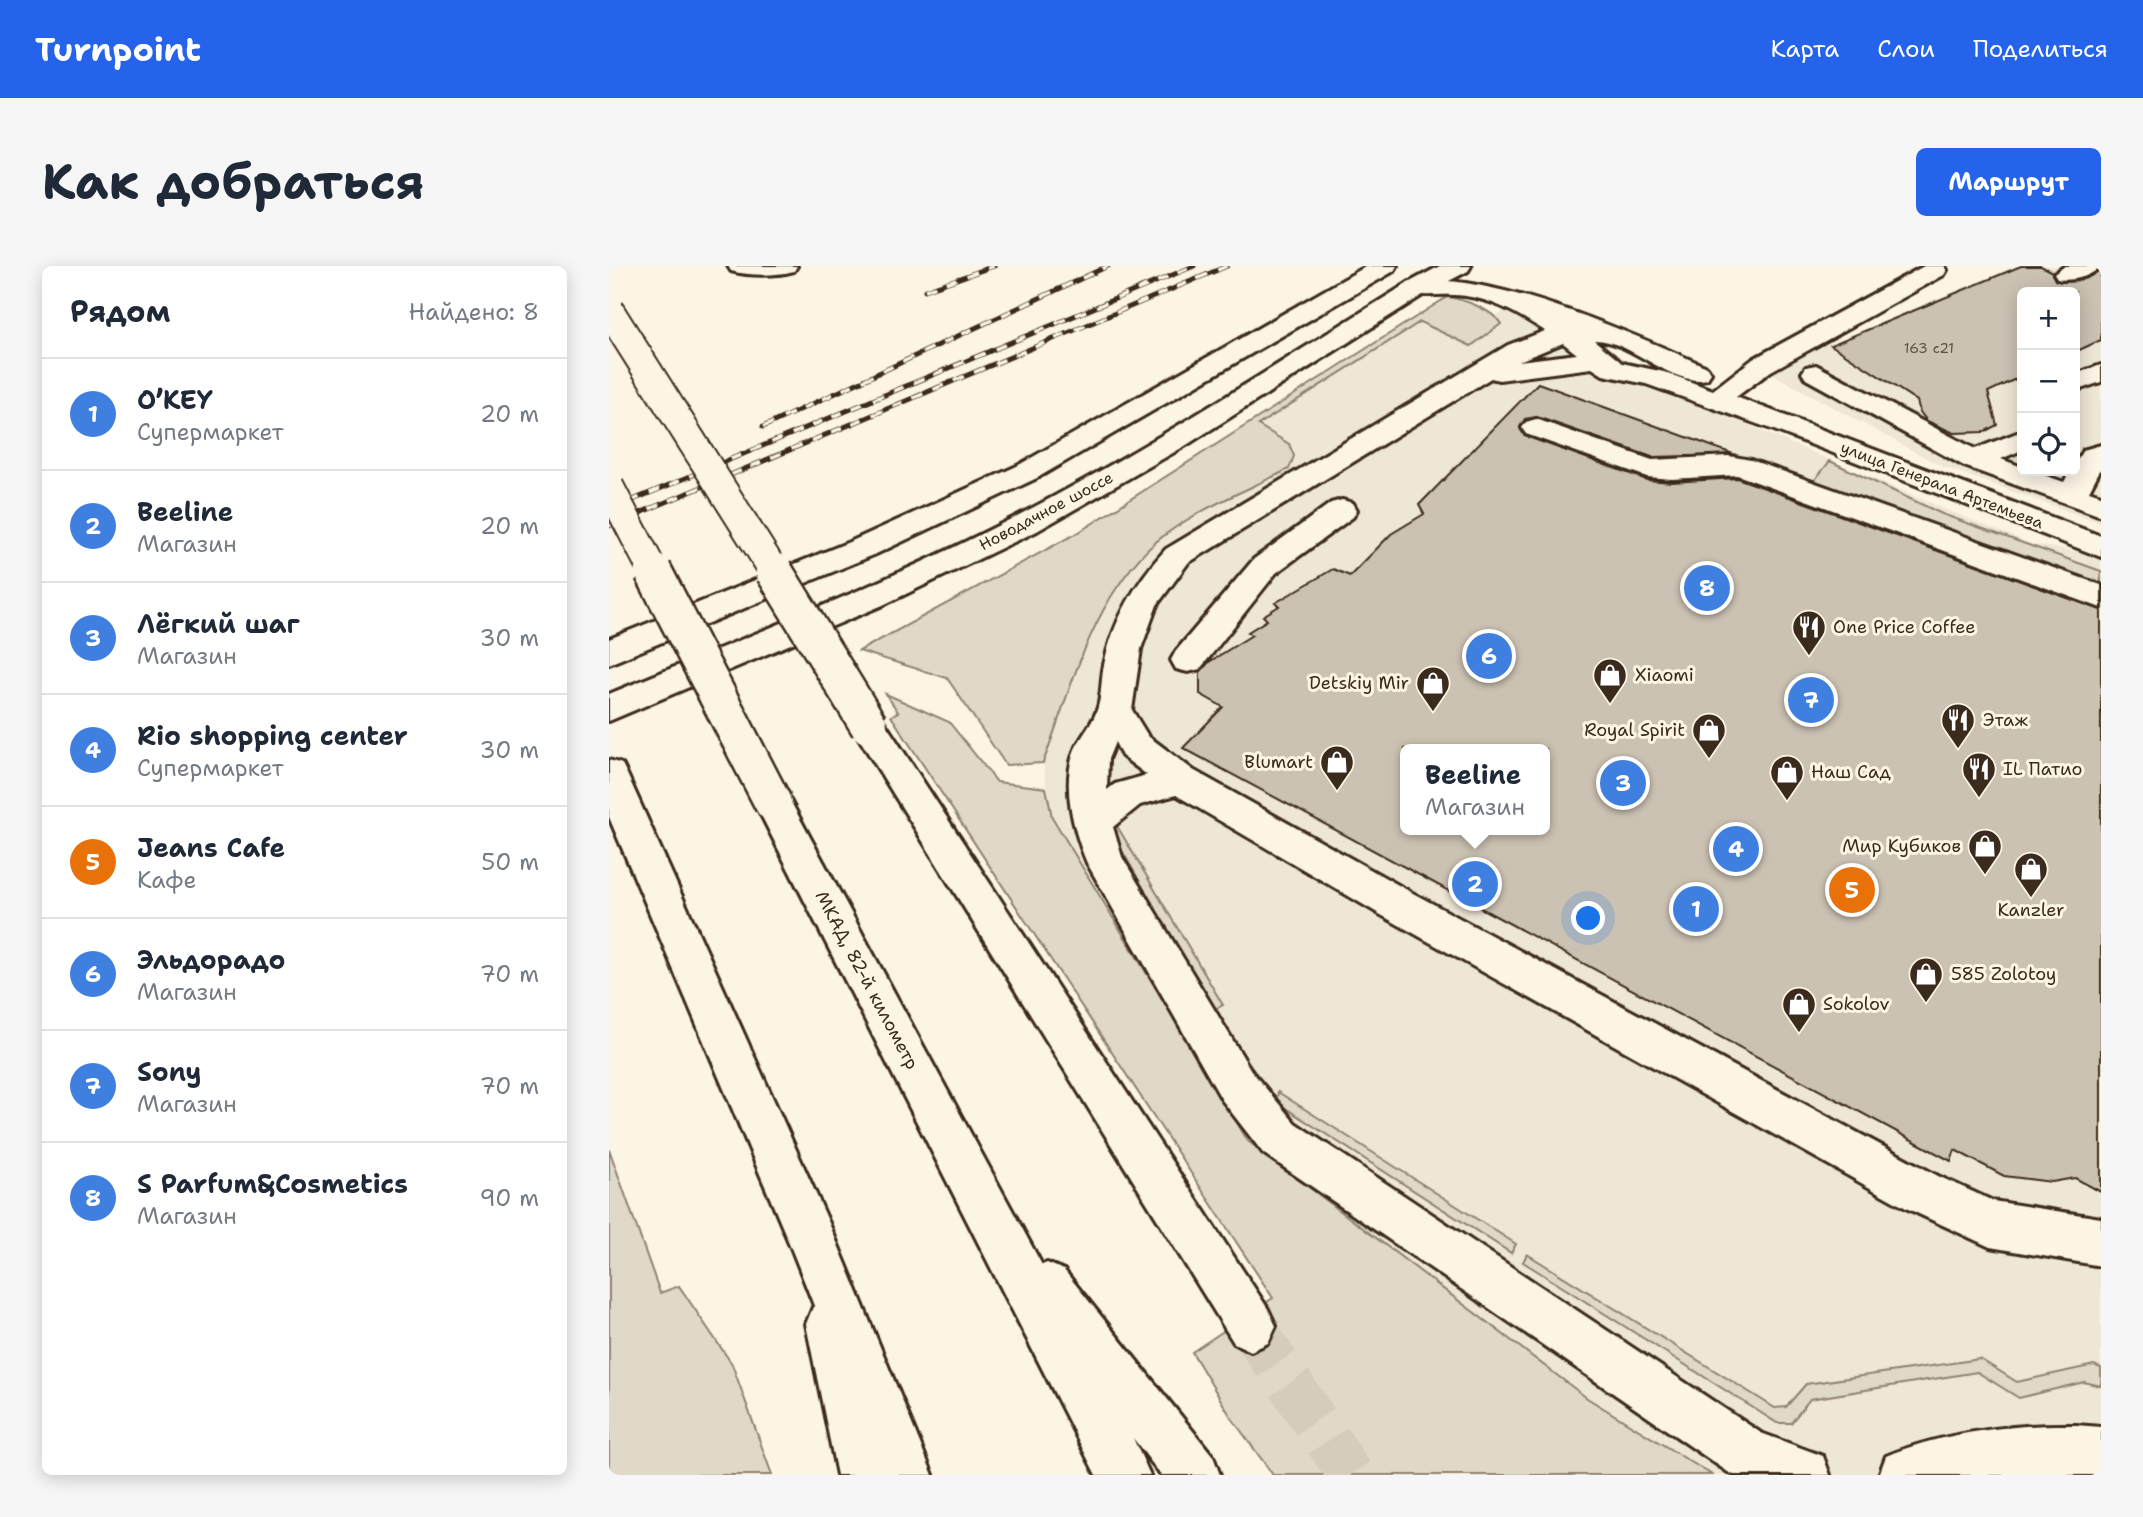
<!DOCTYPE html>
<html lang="ru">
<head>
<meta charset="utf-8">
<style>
	:root { --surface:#fff; --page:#f6f6f7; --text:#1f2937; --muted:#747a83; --line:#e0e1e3; --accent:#2563eb }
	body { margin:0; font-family:"Shantell Sans",sans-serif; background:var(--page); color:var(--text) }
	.controls { position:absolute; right:21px; top:21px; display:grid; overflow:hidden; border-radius:10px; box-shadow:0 4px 18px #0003 }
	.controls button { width:63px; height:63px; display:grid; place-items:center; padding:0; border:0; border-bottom:2px solid var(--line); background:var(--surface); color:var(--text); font:35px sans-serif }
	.you { position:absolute; left:980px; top:653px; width:24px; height:24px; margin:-18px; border:5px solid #fff; border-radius:50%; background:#1a73e8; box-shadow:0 0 0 10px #1a73e833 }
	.badge { display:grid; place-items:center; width:46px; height:46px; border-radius:50%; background:var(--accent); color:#fff; font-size:23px; font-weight:700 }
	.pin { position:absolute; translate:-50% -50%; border:4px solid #fff; box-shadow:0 2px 7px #0006 }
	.popup { position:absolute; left:791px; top:478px; width:150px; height:91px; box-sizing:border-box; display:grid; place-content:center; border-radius:10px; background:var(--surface); filter:drop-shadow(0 2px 5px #0005); font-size:23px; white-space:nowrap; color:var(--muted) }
	.popup b { font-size:26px; color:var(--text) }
	.popup::after { content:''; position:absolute; left:50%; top:100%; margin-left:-14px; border:14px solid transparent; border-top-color:var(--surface) }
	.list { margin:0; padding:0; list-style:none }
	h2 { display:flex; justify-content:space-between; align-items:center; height:91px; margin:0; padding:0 28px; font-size:30px }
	h2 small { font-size:23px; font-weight:400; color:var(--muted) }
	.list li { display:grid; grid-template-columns:46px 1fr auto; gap:21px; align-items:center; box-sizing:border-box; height:112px; padding:0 28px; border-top:2px solid var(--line) }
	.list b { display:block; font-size:26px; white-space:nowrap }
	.list p { margin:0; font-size:23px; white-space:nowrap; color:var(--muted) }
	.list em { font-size:23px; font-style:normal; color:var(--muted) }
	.icon { flex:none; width:38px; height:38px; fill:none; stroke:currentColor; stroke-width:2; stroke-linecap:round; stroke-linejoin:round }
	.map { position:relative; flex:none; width:1492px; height:1209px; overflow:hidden; border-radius:10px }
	header { display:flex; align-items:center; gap:42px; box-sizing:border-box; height:98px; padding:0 35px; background:var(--accent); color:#fff }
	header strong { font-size:33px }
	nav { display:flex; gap:38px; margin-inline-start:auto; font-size:24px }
	.intro { display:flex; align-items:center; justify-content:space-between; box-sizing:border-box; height:168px; padding:0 42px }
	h1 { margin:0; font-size:49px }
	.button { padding:18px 32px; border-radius:10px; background:var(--accent); color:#fff; font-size:24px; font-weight:700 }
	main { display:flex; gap:42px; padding:0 42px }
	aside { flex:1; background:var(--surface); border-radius:10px; box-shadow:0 4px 18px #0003 }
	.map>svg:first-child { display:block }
	.built { fill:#eee6d6; fill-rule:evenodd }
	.green { fill:#e0d8c8; stroke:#8e8173; stroke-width:2 }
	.building { fill:#ccc2b3; stroke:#3b2a1e; stroke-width:2; fill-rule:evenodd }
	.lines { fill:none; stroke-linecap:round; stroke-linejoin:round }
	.major-tunnel { stroke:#d5ccbd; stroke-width:46; stroke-dasharray:46 23; stroke-linecap:butt }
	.minor-casing { stroke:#3b2a1e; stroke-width:6 }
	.major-casing { stroke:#3b2a1e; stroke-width:6 }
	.highway-casing { stroke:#3b2a1e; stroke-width:6 }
	.minor { fill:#fcf5e5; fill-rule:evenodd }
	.major { fill:#fcf5e5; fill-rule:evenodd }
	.highway { fill:#fcf5e5; fill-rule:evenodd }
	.rail-casing { stroke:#3b2a1e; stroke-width:5 }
	.rail { stroke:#fcf5e5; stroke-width:3.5; stroke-dasharray:11; stroke-linecap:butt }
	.major-bridge-far1-casing { stroke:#3b2a1e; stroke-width:32; stroke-linecap:butt }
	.major-bridge-casing { stroke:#3b2a1e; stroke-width:41; stroke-linecap:butt }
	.highway-bridge-far1-casing { stroke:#3b2a1e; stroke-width:32; stroke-linecap:butt }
	.highway-bridge-casing { stroke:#3b2a1e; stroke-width:41; stroke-linecap:butt }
	.major-bridge-far1 { stroke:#fcf5e5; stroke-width:28 }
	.major-bridge { stroke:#fcf5e5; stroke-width:36 }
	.highway-bridge-far1 { stroke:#fcf5e5; stroke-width:28 }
	.highway-bridge { stroke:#fcf5e5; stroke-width:36 }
	.labels { text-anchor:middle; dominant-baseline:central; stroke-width:6; stroke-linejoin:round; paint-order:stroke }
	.number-label { font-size:14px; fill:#5f5043 }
	.far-street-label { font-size:16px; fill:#3b2a1e; stroke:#fcf5e5 }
	.poi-label { font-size:18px; fill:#3b2a1e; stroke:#fcf5e5; text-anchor:start }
	.street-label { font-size:18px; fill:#3b2a1e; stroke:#fcf5e5 }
</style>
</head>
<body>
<header>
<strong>Turnpoint</strong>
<nav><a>Карта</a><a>Слои</a><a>Поделиться</a></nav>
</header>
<div class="intro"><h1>Как добраться</h1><a class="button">Маршрут</a></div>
<main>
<aside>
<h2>Рядом<small>Найдено: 8</small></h2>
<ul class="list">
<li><span class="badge" style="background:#3f7fe0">1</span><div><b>O’KEY</b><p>Супермаркет</p></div><em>20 m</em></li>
<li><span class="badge" style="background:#3f7fe0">2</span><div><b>Beeline</b><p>Магазин</p></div><em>20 m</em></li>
<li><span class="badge" style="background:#3f7fe0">3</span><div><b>Лёгкий шаг</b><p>Магазин</p></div><em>30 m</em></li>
<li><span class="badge" style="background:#3f7fe0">4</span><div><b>Rio shopping center</b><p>Супермаркет</p></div><em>30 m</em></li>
<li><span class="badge" style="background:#e8710a">5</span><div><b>Jeans Cafe</b><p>Кафе</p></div><em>50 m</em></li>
<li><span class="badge" style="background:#3f7fe0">6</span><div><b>Эльдорадо</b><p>Магазин</p></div><em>70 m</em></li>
<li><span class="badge" style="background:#3f7fe0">7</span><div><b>Sony</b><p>Магазин</p></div><em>70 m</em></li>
<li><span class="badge" style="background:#3f7fe0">8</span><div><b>S Parfum&amp;Cosmetics</b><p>Магазин</p></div><em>90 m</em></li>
</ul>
</aside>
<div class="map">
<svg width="1492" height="1209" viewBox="0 0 1492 1209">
	<rect width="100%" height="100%" fill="#fcf5e5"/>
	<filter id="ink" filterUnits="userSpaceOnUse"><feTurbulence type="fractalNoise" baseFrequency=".0143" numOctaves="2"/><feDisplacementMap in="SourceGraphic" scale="14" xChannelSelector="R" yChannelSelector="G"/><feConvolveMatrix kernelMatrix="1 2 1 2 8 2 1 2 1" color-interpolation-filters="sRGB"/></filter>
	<g filter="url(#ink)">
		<g class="built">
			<path d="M1407,0H1492V257L1332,200L1156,104ZM1413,26H1466V205H1413Z"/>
			<path d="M906,38L983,86L1045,112L1097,141L1331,241L1422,278L1492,289V1209H1103L978,1132L639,875L442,551L434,497L483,364L517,309L549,274L587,250L649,159L812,56L862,80L892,58L887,50ZM796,483H936V564H796Z"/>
		</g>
		<g class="green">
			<path d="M838,31C855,33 884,44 892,58L862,80L811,56L649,159L680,178L685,190L680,203C637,225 585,244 548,275C484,331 463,420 434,497L397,499L338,412L250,385L470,266Z"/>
			<path d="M1221,195L1333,248L1492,305V320L1205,215Z"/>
			<path d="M277,428L340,456L388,516L437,522L443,551L639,875L978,1132L1103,1209H664L622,1151L583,1086L664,1032L282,450L289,446Z"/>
			<path d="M508,560L614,739L604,744L503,567Z"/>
			<path d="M669,826L907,978L902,987L667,836Z"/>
			<path d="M0,883L51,1027L70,1020L123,1098L163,1209H0Z"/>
			<path d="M918,988L1166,1142L1177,1141L1197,1118L1371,1093L1408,1116L1485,1099L1492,1102V1120L1475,1116L1410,1132L1368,1106L1201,1133L1182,1157H1168L914,996Z"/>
		</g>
		<g class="building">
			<path d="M1412,0H1432L1443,6L1446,14L1453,16L1478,12L1492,3V74L1466,86V26H1413V110L1379,126L1388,159L1375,166L1345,167L1318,155L1311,146L1308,135L1222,79Z"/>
			<path d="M929,117L1127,189L1043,191L928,151L916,153L911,161L916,170L1038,214L1063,216L1128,212L1492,344V926L1466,912L1443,916L1395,910L1346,884L1342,895L574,482L614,441L591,428V406L600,396L643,369L639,366L658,354L654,350L670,340L666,337L724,303L741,310L782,268L815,248L810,239ZM796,483H936V564H796Z"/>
		</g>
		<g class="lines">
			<path class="major-tunnel" d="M642,1060L742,1209"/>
			<g class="minor-casing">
				<g id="minor">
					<path d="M119,0H188L185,5C166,10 141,10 122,5Z"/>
					<path d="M1315,0H1336L1338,4L1335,9L1162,105L1127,131L1492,270V291L1165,164L1037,118L994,109L983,102L890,114L882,112L579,297L548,339L532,383L523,444L539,470L584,504L800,625L1329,910L1384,935L1492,952V1000L1381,981L1297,942L772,649L567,529L531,539L504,561L513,591L643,806L686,857L1152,1167L1214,1190L1221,1209H1125L1119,1206L654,887L613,834L478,597C464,564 452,518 466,483C473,469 485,456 489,441C493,427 492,413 495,399C504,354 527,316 557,283L899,79L936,65C908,47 879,30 844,29C829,28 814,31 799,27L795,22L799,17C872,0 1029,70 1098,101L1102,107L1098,113C1062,121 1021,73 985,74L1013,97L1055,106L1104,124L1144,93ZM954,77L968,88L910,95ZM506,476L513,490L538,509L506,518L498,524L499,493Z"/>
					<path d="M1456,0H1491C1483,11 1461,16 1448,13L1445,8Z"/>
					<path d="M1207,99L1366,183L1413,165V184L1392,193L1413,201V205H1423L1455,216L1461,205H1466V197L1474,184L1492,179V202L1480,225L1492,229V250L1355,200L1197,113L1193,107L1197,101Z"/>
					<path d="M1492,99V116L1466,125V108Z"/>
					<path d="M927,153L1043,194L1120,190L1142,194L1492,319V342L1128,209L1063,213L1038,211L917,168L913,162L917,156Z"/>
					<path d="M733,234L744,237L748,244L744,251L667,307L591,403L579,406L567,403L562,394L567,385L645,293L722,237Z"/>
					<path d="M1467,1159L1492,1161V1209H1270L1277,1190C1335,1166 1405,1158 1467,1159Z"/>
				</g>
			</g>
			<g class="major-casing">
				<g id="major">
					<path d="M758,0H788L785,5L428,212L267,288L0,398V373L245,274L408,200Z"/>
					<path d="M831,0H862L859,5L817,27L576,180L428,265L274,339L0,455V428C137,371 276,318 408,250C543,180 670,97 799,17Z"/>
					<path d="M260,447L272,451L659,1043L667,1060L659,1077L642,1085L625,1077L248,469L242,460L248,451Z"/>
					<path d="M221,1034L238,1041L245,1058L280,1209H228L197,1058L204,1041Z"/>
				</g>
			</g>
			<g class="highway-casing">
				<g id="highway">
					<path d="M0,494L13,498L18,508L220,957L324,1209H272L181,979L0,551Z"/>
					<path d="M164,522L177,527L433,999L438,997L455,1004L604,1190L611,1209H552L524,1172L541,1209H487L146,537L151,527Z"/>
				</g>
			</g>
			<use href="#minor" class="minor"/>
			<use href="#major" class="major"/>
			<use href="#highway" class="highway"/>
			<g class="rail-casing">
				<g id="rail">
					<path d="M316,24L385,0"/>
					<path d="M154,161L499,0"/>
					<path d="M0,244L585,0"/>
					<path d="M0,260L618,0"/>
				</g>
			</g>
			<use href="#rail" class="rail"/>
			<g class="major-bridge-far1-casing">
				<path id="major-bridge-far1" d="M0,44L166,307"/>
			</g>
			<g class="major-bridge-casing">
				<path id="major-bridge" d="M165,305L260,460"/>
			</g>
			<g class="highway-bridge-far1-casing">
				<path id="highway-bridge-far1" d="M0,220L45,307"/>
			</g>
			<g class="highway-bridge-casing">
				<path id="highway-bridge" d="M44,305L164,537"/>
			</g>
			<use href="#major-bridge-far1" class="major-bridge-far1"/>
			<use href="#major-bridge" class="major-bridge"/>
			<use href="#highway-bridge-far1" class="highway-bridge-far1"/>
			<use href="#highway-bridge" class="highway-bridge"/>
		</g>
	</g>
	<defs>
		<g id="restaurant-pin" transform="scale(1.75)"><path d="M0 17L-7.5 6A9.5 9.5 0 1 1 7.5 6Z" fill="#3b2a1e" stroke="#fcf5e5"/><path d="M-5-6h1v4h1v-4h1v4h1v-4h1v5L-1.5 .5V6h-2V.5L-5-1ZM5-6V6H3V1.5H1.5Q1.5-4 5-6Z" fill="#fff"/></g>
		<g id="shop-pin" transform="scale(1.75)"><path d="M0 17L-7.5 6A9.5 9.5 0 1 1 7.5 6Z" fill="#3b2a1e" stroke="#fcf5e5"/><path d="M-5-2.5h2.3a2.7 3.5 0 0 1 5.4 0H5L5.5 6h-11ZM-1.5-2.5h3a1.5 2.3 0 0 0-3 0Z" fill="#fff"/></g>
	</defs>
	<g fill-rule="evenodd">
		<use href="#restaurant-pin" x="1200" y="361"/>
		<use href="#shop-pin" x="1001" y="409"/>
		<use href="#shop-pin" x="824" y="417"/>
		<use href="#restaurant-pin" x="1349" y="454"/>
		<use href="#shop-pin" x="1100" y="464"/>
		<use href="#shop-pin" x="728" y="496"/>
		<use href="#restaurant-pin" x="1370" y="503"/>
		<use href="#shop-pin" x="1178" y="506"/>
		<use href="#shop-pin" x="1376" y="580"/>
		<use href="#shop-pin" x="1422" y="603"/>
		<use href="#shop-pin" x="1317" y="708"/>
		<use href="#shop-pin" x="1190" y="738"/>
	</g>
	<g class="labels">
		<g class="number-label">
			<text x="1320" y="82">163 с21</text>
		</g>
		<g class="far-street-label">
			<text transform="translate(1333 219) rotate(21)">улица Генерала Артемьева</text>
			<text transform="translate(437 245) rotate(-28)">Новодачное шоссе</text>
		</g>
		<g class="poi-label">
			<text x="1224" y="361">One Price Coffee</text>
			<text x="1026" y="409">Xiaomi</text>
			<text x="800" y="417" text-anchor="end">Detskiy Mir</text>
			<text x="1374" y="454">Этаж</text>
			<text x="1076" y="464" text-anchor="end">Royal Spirit</text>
			<text x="704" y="496" text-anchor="end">Blumart</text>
			<text x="1394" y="503">IL Патио</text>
			<text x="1202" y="506">Наш Сад</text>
			<text x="1352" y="580" text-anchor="end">Мир Кубиков</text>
			<text x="1422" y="644" text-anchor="middle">Kanzler</text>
			<text x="1342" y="708">585 Zolotoy</text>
			<text x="1214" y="738">Sokolov</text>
		</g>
		<g class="street-label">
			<text transform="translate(258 714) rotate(62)">МКАД, 82-й километр</text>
		</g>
	</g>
</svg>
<div class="controls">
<button>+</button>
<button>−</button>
<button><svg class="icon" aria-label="locate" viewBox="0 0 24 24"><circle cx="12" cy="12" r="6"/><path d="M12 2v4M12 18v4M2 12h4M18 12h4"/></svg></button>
</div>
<div class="you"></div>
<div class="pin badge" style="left:1087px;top:643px;background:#3f7fe0">1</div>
<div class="pin badge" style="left:866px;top:618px;background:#3f7fe0">2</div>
<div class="popup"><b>Beeline</b>Магазин</div>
<div class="pin badge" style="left:1014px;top:517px;background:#3f7fe0">3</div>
<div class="pin badge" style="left:1127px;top:583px;background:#3f7fe0">4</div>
<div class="pin badge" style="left:1243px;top:624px;background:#e8710a">5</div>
<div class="pin badge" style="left:880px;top:390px;background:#3f7fe0">6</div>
<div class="pin badge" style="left:1202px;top:434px;background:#3f7fe0">7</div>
<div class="pin badge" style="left:1098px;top:322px;background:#3f7fe0">8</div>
</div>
</main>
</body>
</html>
